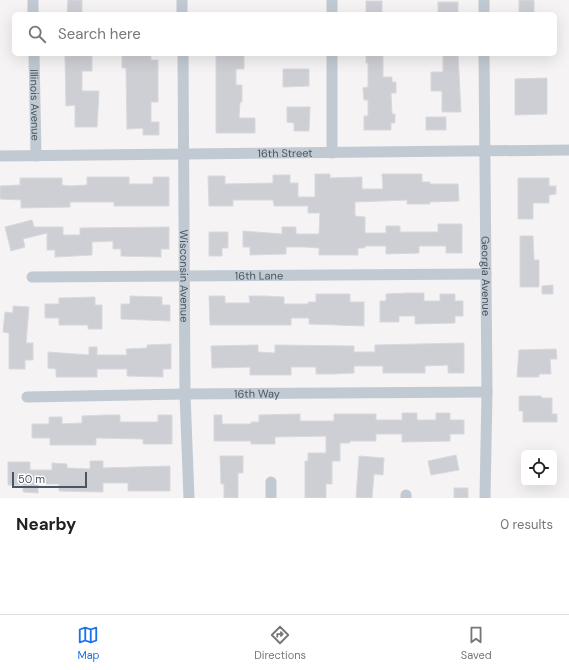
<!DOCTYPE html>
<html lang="en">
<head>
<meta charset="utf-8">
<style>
	:root { --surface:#fff; --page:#f6f6f6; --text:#222; --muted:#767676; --line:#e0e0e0; --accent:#1a73e8 }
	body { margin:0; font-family:"DM Sans",sans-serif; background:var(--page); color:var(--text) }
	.controls { position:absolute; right:12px; bottom:12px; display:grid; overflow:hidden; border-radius:6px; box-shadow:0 4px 16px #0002 }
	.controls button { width:36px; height:36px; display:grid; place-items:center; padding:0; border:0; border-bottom:1px solid var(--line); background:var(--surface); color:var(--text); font:20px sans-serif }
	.scale { position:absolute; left:12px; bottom:10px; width:75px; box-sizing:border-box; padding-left:4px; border:2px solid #4a5661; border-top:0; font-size:11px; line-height:14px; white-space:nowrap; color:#4a5661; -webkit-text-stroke:3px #fff; paint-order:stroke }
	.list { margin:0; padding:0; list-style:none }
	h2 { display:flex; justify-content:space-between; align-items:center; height:52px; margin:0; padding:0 16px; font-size:17px }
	h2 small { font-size:13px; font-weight:400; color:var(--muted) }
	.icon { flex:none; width:22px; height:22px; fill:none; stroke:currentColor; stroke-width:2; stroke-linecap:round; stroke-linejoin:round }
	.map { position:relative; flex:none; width:569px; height:498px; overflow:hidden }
	.search { position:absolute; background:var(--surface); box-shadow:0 4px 16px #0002; left:12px; right:12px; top:12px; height:44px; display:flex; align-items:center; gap:10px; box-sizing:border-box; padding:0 14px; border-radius:6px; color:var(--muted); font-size:15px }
	.sheet { height:116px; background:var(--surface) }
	nav { display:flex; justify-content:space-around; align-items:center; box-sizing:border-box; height:56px; border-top:1px solid var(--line); background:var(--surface); font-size:11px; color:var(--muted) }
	nav a { display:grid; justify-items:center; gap:2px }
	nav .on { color:var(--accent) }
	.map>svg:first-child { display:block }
	.building { fill:#cdcfd5; stroke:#d7d9de }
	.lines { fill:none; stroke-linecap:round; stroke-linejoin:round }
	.minor { stroke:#c1cad2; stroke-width:11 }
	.labels { text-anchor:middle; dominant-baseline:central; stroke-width:4; stroke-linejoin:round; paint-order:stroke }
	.street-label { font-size:11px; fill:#4a5661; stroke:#fff }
</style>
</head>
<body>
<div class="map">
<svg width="569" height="498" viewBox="0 0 569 498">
	<rect width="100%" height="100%" fill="#f5f3f3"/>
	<g class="building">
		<path d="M68,0H82V14H67Z"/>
		<rect x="519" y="0" width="15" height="14"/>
		<rect x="366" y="1" width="16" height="13"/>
		<rect x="438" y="2" width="20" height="12"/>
		<path d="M71,54H85V56H92V71H82V91H99L97,127H75V105L66,106L65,56H71Z"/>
		<path d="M122,54H151V60H158V102H151V122H159V135H143V128L127,129L126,68H122Z"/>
		<path d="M216,54H244V69H236V85H242V102H240L239,118H255V133H216Z"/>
		<path d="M366,54H383V77H392V82H396V93H391L392,114H395V123H391V130H364V116H368V100H364L363,88L368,87V63H366Z"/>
		<path d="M443,54H458L461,112H442V91H431V72H443Z"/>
		<path d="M283,69H309V86L283,87Z"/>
		<path d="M547,78V114L515,115V79Z"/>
		<path d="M287,107H310L309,131H294V123L287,122Z"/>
		<rect x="426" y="117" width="20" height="13"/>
		<path d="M315,174H330V178L362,177V189H383L382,174H422V182H430V184H458L459,201L430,202V204H407V200L355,202V216L365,217V233H386V226H400V232H438V224H462V253H446V246H419V253L386,254V246H365V248H358V255H319V248L305,247H286V254L250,255V247H243V231L282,234V227H296V234H319L320,213H308V206H274L273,200H233V206H209L208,176H225V184L273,183V175H290V183H298V197H315Z"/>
		<path d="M87,177H129V184H153V177H169V206H114V202H70V207L21,208V200L0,199V186L20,185V178H62V185L70,186L87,185Z"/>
		<path d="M518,178H549V186H556V194L549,195V203H533V219H518Z"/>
		<path d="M32,220L34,227H63V235H80V228L169,227V249H161V257L121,256V249H113V241L92,242V255L55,257V250H47V233L23,239L25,247L11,251L5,227Z"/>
		<path d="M209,232H228V248H222V256H209Z"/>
		<path d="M520,236H533L534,260H539V287H520Z"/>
		<path d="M553,285V294H542V286Z"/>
		<path d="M407,293H424V301H440V294H455V301H463V316H455V323L415,324V316H399V322H380V301H386V294Z"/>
		<path d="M316,294H350V302H364V326L309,324V318H291V325H210L209,296H225V303H250L249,296H265L284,297V304H308V302H316Z"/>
		<path d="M130,296L162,297V305H170V321L121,319V304H130Z"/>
		<path d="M95,297V305H102V329H88V325H59V318H45V304H59V298Z"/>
		<path d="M13,306L29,307L26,343H33V360H25V369H9V333L3,332L5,312L13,313Z"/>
		<path d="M464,343V373H448V365L425,366V373H383V366H354V373L332,374H316V367H291V375H250V367L212,368L211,346L258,345V352L275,353V345L354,346V352H375V345Z"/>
		<path d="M171,344V369H163V377L127,376V369H97V377H56V369L48,368V352L89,355V347H97V355H127L126,349L147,348V345Z"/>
		<path d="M556,349L557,359H550L551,374H539V377H517L519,350Z"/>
		<path d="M519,396H541L542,398H552V414H557V422H523V411H519Z"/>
		<path d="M402,413H417V420H436V413H450V420H464V434H450V441L402,442V434H376V441H350V443H340V461H332V484H326V498H305V461H308V453H326V436L275,437V444H251V441H214V415H222V424H251V422H259V415L300,414V421H334V414H376V420H402Z"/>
		<path d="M107,415H120V422H158V415H172V444H143V439L96,438V445H50V438H32V424H49V417H62V424L82,423V416Z"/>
		<path d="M456,455L459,470L431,475L428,461Z"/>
		<path d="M220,456H243V473H238V498H224V484H221Z"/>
		<path d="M359,456L384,458L383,475L374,474L372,498H356Z"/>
		<path d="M90,461H103V468L170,466V491H128V483H103V492L59,491V484H38V493L23,492V485H8V462H30V470H52V463L67,464V468L90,469Z"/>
		<rect x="454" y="488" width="14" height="10"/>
	</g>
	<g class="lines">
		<g class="minor">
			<path d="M33,0V14"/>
			<path d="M182,0V14"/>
			<path d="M332,0V14"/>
			<path d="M484,0V14"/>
			<path id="s1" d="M34,54L36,156"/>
			<path id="s2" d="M183,54L185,394L189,498"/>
			<path d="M332,54V153"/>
			<path id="s3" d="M484,54L487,392L485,498"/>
			<path id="s4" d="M0,156L569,150"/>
			<path id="s5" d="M32,277L486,274"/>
			<path id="s6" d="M27,397L185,394L487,392"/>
			<path d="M271,498V482"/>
			<path d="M406,498V495"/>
		</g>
	</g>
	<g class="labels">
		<g class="street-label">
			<text stroke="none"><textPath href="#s1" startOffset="51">Illinois Avenue</textPath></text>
			<text stroke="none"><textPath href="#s4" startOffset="285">16th Street</textPath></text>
			<text stroke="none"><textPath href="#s2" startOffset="222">Wisconsin Avenue</textPath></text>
			<text stroke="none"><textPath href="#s5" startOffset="227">16th Lane</textPath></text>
			<text stroke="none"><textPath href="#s3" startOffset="222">Georgia Avenue</textPath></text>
			<text stroke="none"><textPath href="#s6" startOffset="230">16th Way</textPath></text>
		</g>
	</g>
</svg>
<div class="controls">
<button><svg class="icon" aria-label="locate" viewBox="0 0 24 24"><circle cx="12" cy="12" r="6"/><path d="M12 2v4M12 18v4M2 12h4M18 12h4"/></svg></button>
</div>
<div class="scale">50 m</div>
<div class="search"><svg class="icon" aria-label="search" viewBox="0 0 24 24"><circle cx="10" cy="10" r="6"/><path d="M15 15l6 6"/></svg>Search here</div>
</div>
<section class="sheet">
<h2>Nearby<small>0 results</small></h2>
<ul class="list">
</ul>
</section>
<nav>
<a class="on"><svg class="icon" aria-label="map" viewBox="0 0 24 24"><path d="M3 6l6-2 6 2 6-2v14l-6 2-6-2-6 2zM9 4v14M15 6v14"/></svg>Map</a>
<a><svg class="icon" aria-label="directions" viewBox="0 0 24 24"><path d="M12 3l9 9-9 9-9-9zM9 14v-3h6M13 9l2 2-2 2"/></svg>Directions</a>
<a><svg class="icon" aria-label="saved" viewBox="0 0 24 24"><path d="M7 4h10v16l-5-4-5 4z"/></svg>Saved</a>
</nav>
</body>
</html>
